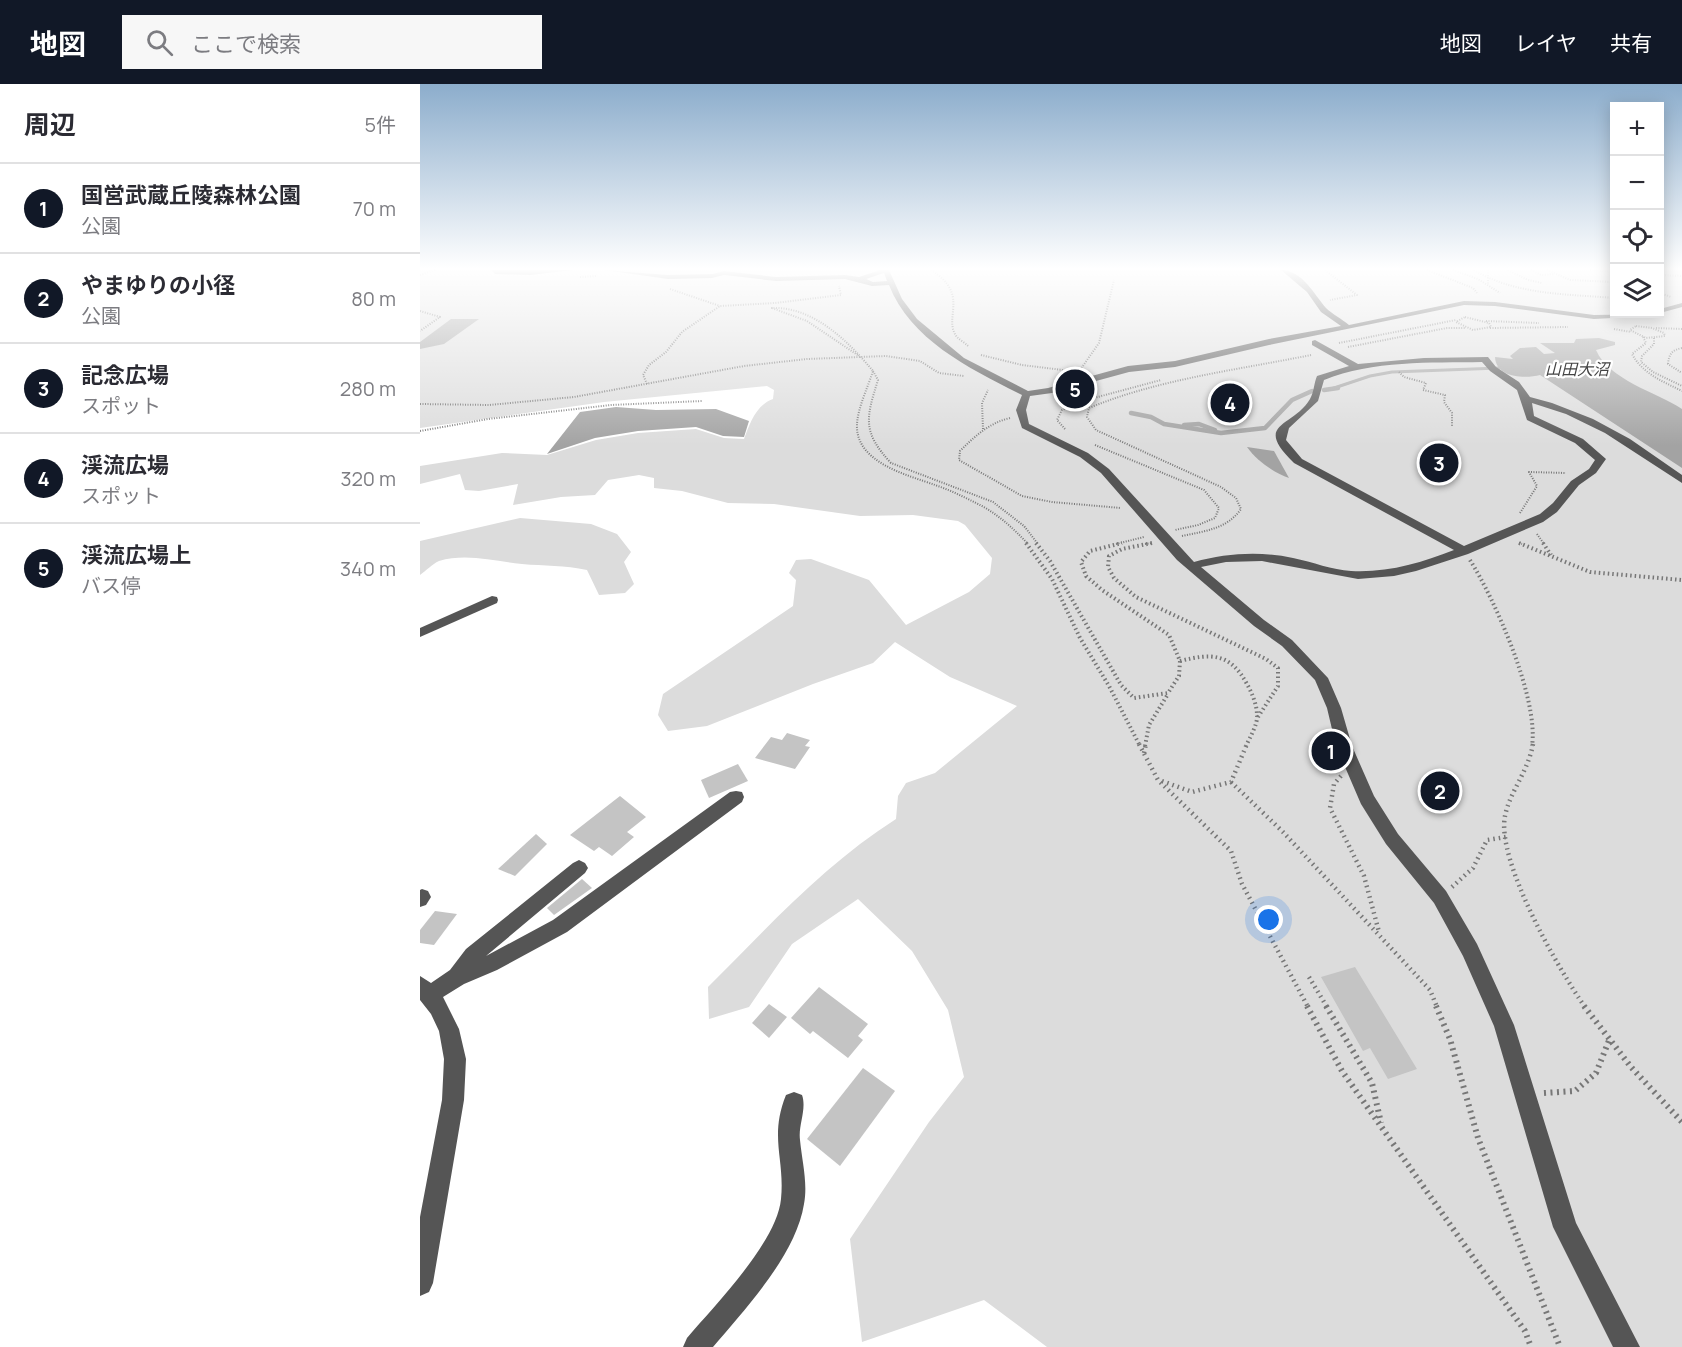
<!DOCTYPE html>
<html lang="ja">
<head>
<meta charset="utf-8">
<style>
	:root { --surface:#fff; --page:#f7f7f7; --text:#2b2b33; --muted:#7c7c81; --line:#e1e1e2; --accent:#111827 }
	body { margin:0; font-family:Manrope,"Noto Sans JP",sans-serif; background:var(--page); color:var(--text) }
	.controls { position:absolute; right:18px; top:18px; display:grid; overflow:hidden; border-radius:0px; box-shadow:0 3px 15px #0003 }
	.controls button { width:54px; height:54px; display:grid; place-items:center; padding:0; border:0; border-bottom:2px solid var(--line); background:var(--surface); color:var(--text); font:30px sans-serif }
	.you { position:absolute; left:849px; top:836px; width:21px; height:21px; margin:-15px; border:4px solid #fff; border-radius:50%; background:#1a73e8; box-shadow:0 0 0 9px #1a73e833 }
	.badge { display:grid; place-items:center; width:39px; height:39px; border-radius:50%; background:var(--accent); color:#fff; font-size:20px; font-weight:700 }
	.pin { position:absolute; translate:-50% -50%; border:3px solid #fff; box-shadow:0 2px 6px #0006 }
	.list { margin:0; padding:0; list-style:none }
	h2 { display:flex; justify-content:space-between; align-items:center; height:78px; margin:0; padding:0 24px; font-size:26px }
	h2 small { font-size:20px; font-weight:400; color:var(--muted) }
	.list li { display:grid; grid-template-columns:39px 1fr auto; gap:18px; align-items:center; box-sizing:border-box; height:90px; padding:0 24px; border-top:2px solid var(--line) }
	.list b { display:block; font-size:22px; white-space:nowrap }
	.list p { margin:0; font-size:20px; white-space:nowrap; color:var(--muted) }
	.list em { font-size:20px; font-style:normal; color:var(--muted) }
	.icon { flex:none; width:33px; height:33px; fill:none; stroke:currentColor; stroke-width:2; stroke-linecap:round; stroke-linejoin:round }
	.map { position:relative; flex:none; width:1262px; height:1263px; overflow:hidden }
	header { display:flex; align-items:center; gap:36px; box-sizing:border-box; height:84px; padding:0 30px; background:var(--accent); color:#fff }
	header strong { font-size:28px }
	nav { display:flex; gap:33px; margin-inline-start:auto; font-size:21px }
	.search { width:420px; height:54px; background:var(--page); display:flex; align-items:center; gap:15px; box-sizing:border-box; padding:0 21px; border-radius:0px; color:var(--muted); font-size:22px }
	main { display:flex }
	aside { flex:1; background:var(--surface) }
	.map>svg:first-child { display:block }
	.green { fill:#dcdcdc }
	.water { fill:#a3a3a3 }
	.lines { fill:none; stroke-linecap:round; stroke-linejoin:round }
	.stream-far1 { stroke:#a3a3a3; stroke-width:3 }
	.stream { stroke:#a3a3a3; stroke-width:4.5 }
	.building { fill:#c4c4c4 }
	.path-far3 { stroke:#777; stroke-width:2; stroke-dasharray:1 1.5; stroke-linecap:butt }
	.path-far2 { stroke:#777; stroke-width:4; stroke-dasharray:1.5 3; stroke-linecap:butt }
	.path-far1 { stroke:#777; stroke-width:4.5; stroke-dasharray:1.5 4; stroke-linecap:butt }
	.path { stroke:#777; stroke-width:6; stroke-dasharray:2 4.5; stroke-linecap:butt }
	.minor { fill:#555; fill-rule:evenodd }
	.labels { text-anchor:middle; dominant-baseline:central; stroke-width:4.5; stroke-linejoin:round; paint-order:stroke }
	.far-water-label { font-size:16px; font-style:italic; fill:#444; stroke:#fff }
</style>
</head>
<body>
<header>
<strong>地図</strong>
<div class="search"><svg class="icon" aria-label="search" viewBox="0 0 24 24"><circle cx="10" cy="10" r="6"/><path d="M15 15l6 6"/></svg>ここで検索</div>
<nav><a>地図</a><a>レイヤ</a><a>共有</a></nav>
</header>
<main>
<aside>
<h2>周辺<small>5件</small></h2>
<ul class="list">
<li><span class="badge">1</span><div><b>国営武蔵丘陵森林公園</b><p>公園</p></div><em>70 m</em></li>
<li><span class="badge">2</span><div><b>やまゆりの小径</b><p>公園</p></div><em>80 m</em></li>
<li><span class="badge">3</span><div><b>記念広場</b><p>スポット</p></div><em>280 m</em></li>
<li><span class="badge">4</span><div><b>渓流広場</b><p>スポット</p></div><em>320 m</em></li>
<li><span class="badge">5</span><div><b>渓流広場上</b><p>バス停</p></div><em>340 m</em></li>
</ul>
</aside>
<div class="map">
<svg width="1262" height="1263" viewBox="0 0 1262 1263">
	<rect width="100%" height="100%" fill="#fff"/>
	<g class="green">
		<path d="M0,186H1194V230H1240V186H1262V1263H627L564,1216L442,1258L430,1155L509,1038L544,993L528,926L492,867L438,815L372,860L329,923L289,935L288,903C347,844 405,780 476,735L478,712L486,699L515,689L597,622L530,593L475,558L453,579L393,600L287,642L248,647L238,631L243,610L373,522L376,496L369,489L376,476L391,475L449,496L486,541L549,508L570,490L572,474L545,441L538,437L493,431L440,432L354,420L308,419L262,407L234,404V394L219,391L188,396L175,411L141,413L93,421L98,400L59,407L45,406L40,390L0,400V382L82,369L127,371L176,356L218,349L276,345L304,354L324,355C330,339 336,321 353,315L354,306L347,302L184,318L0,344Z"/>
		<path d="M100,434L171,440L197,450L211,468L204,478L214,500L205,509L179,511L167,486C145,481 124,482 102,480C74,477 46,469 19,477C12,480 6,487 0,491V457Z"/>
	</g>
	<g class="water">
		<path d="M31,235H59L24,260L0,265V258Z"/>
		<path d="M1179,254L1195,258V261L1176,266C1189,296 1236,308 1262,325V384L1120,291C1105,295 1076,294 1075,273L1093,275L1090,272L1100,264L1116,263L1124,270L1135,269L1120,259H1154L1156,255Z"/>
		<path d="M196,323L236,326L296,325L329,337L324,353L303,352L276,343L218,347L175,354L127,370L160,328Z"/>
		<path d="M827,363L854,367L869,394C854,389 836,376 827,363Z"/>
	</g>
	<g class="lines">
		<path class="stream-far1" d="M911,305L950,292L972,288L1079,284"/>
		<g class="stream">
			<path d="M904,306L918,304"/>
			<path d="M711,329L731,333L744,340L801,349L845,344L872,316L892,307"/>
			<path d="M764,341L779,340L795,346"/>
		</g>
	</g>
	<g class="building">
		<path d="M367,649L390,656L385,662L390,663L375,685L335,674L351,653L362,656Z"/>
		<path d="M318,680L328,697L289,714L281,696Z"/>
		<path d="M200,712L226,733L207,748L214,753L192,772L179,763L174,767L150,751Z"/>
		<path d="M116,750L127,760L95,792L78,785Z"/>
		<path d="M162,795L172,804L134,831L127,824Z"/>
		<path d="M15,827L37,830L14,861L0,859V846Z"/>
		<path d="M935,883L997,985L968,995L950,964L943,967L901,893Z"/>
		<path d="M399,903L448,940L438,952L443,956L428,974L393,947L390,950L371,934Z"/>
		<path d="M349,920L367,933L349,954L332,939Z"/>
		<path d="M443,984L475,1007L420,1082L387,1055Z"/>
	</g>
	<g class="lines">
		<g class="path-far3">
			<path d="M511,186C551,211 522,234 537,253C540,256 545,259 548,262"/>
			<path d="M905,186L937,211L910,216"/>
			<path d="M1007,186L1053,204L1057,209"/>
			<path d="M1033,186L1058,195L1080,209"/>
			<path d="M1054,186C1095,211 1147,210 1194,214"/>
			<path d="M1068,186V201"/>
			<path d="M1088,186L1108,196L1122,199"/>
			<path d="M1111,186L1121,191L1135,190"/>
			<path d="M1127,186L1150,196L1194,198"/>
			<path d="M1170,186L1194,188"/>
			<path d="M0,191L15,186"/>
			<path d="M1240,191L1262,192"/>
			<path d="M160,193L177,192"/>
			<path d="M250,205L300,222"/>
			<path d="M1240,209L1251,213"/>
			<path d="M351,224C393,222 428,257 453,287C448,303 438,323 437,340C435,379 488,391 515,401C530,406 544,413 558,420C578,430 593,444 608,460"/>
			<path d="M352,224L387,237L439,272"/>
			<path d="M0,227L20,233L0,247"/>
			<path d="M1045,233L1069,239L1071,243L1053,246L1036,238Z"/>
			<path d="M1066,237L1119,239"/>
			<path d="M1216,242L1232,244L1244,249L1245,252L1226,254L1210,246Z"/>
			<path d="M1070,244L1148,243"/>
			<path d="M1236,244L1262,245"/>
			<path d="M1194,245L1211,248"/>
			<path d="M1223,253L1226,259L1212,270C1223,290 1242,297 1262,307"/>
			<path d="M1234,254V260L1222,272L1221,278L1233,288L1262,302"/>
			<path d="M919,259L1036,236"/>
			<path d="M928,263L1027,244H1045"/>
			<path d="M1262,264C1252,266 1249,270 1248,280L1262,289"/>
			<path d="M561,271L602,281L651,287"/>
			<path d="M660,286L679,259L694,196"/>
			<path d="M453,287L458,296C446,334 442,348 471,379L573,418L604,442L618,460"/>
			<path d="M979,288L984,293L1006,299L1003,306L1025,311L1024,318L1032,329V343"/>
			<path d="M227,300L223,291L229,281L246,268L262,248L300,222L355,219L421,211L419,202"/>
			<path d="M0,320L69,321L154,313L324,282L387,275L466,272L500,277L519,289L544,292"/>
			<path d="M590,334C569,339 555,352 540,367L539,376L602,412L632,418L701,424"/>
			<path d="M563,345L562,319L568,306"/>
			<path d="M645,345L637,336L642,326L659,318L741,296"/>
			<path d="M0,347L68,335L191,321L282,317"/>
			<path d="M675,361L784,406L799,424L795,434L778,441L755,446"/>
			<path d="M1100,429L1117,402L1109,388L1146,389"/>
			<path d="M1117,450L1124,460"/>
			<path d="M762,452C785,447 807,445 821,425L816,414L801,403L676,346L667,333L669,324C739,295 817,286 891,271"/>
			<path d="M1099,459L1102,460"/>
			<path d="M696,460L724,453"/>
			<path d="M725,460L732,459"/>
		</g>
		<g class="path-far2">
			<path d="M606,459L632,495L660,554L689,602L720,662"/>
			<path d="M616,459L630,477L701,601L714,614L748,609L759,592L760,577L749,551L682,506L666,492L661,478L670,467L702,459"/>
			<path d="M732,459L702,465L689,472L688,483L694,494L716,513L846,575L858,584V602L838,633"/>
			<path d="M1099,459L1170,488L1262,496"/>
			<path d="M1123,459L1131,471"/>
			<path d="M1050,476C1075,516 1119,615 1112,662"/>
			<path d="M760,577C792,569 810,569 827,600C832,609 837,621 837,631C838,640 830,653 826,662"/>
			<path d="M725,662L729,641L748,610"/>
		</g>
		<g class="path-far1">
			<path d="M719,660L738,696L811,767L822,800L888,923"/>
			<path d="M1113,660C1108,688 1090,707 1085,732C1076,777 1139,886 1165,923"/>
			<path d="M724,669L726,660"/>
			<path d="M921,692L914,700L910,724L944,792L959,848"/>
			<path d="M742,697L772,708L811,698L827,660"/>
			<path d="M811,698L863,748L1010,906L1017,923"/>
			<path d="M1032,803L1053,784L1067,756L1086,753"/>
			<path d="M889,893L907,923"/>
		</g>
		<g class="path">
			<path d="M887,922L922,987L1105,1247L1111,1263"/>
			<path d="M906,922L952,999L961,1039"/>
			<path d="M1016,922L1030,955L1058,1054L1140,1263"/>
			<path d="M1164,922L1211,983L1262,1038"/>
			<path d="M1124,1009L1155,1007L1176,989L1190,954"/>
		</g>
		<g class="minor">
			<path d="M71,186H154L110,191L75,190Z"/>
			<path d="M184,186L248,191L292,190L304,187L356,193L425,191L439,193L460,186H469L482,215L497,235L544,274L608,307L628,304L708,282L755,277L849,255L921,242L901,228L887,208L861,186C882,186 894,210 906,224C912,230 922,235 929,241L1044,217L1075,218L1174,231L1232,230L1228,232L1174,235L1075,222L1044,221L849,261L755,283L709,288L632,309L610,312L606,326L609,340L668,369L689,385L774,478C807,469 840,467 873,474C893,478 912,486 931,487C967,489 1001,479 1034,466L874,379C832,338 873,344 890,315C894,308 894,299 897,292L929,282L892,261V257L895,256L938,280L1004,274L1068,273L1076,283L1099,298L1110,313L1132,319L1173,335L1210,355L1262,391V399L1185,349L1146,330L1112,319L1114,332L1163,355L1186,375L1176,389L1159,401L1137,428L1123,438L1048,470L996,487L974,492L938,495L842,477L806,478L781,483L844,536L872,556L908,594L921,624L932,662L954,712L978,750L1026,807L1057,860L1094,941L1156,1139L1220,1263H1193L1133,1143L1074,942L1043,872L1014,819L966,760L941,720L916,662L907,624L895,596L862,562L834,542L757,476L681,389L660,373L602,344L596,326L602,311C551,285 491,257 469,201L452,202L425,195L356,197L304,191L292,194L248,195ZM464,189L467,197L453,198L446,195ZM1062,278L1070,287L1097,306L1107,336L1155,359L1175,376L1169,385L1151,397L1133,419L1120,430L1044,462L882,375L866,356L869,344L898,317L904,296C953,276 1010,279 1062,278Z"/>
			<path d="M1262,219V223L1240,229V225Z"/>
			<path d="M72,512L77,513L78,516L77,519L0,553V544Z"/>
			<path d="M316,707L322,708L324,713L322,718L147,848L77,886L44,900L23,913L39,945L46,975L44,1016L13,1199L9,1208L0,1212V1133L22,1016L24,975L19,947L11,930L0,916V892L11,899L30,886L46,865L153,779L159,776L165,779L168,784L165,789L66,872L133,836L310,708Z"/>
			<path d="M2,805L8,807L11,813L6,821L0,823V806Z"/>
			<path d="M374,1008L382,1011C387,1025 378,1041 380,1056C382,1077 388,1099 384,1120C376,1171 325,1225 293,1263H263L267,1254C295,1221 357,1158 361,1115C365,1075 349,1053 366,1011Z"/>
		</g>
	</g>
	<linearGradient id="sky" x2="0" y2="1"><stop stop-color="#8cadcc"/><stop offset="0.51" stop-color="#fff"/><stop offset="1" stop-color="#fff" stop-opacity="0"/></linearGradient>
	<rect width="1262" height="362" fill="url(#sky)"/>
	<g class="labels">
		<g class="far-water-label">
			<text x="1157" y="285">山田大沼</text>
		</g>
	</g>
</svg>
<div class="controls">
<button>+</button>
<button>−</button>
<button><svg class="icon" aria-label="locate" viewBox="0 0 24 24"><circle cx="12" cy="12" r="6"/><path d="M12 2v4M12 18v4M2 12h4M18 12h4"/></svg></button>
<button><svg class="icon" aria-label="layers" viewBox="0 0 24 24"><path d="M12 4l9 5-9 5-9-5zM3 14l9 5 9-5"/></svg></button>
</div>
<div class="you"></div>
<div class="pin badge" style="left:911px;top:667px">1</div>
<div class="pin badge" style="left:1020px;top:707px">2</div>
<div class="pin badge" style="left:1019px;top:379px">3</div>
<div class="pin badge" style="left:810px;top:319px">4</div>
<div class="pin badge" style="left:655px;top:305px">5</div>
</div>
</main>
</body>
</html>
